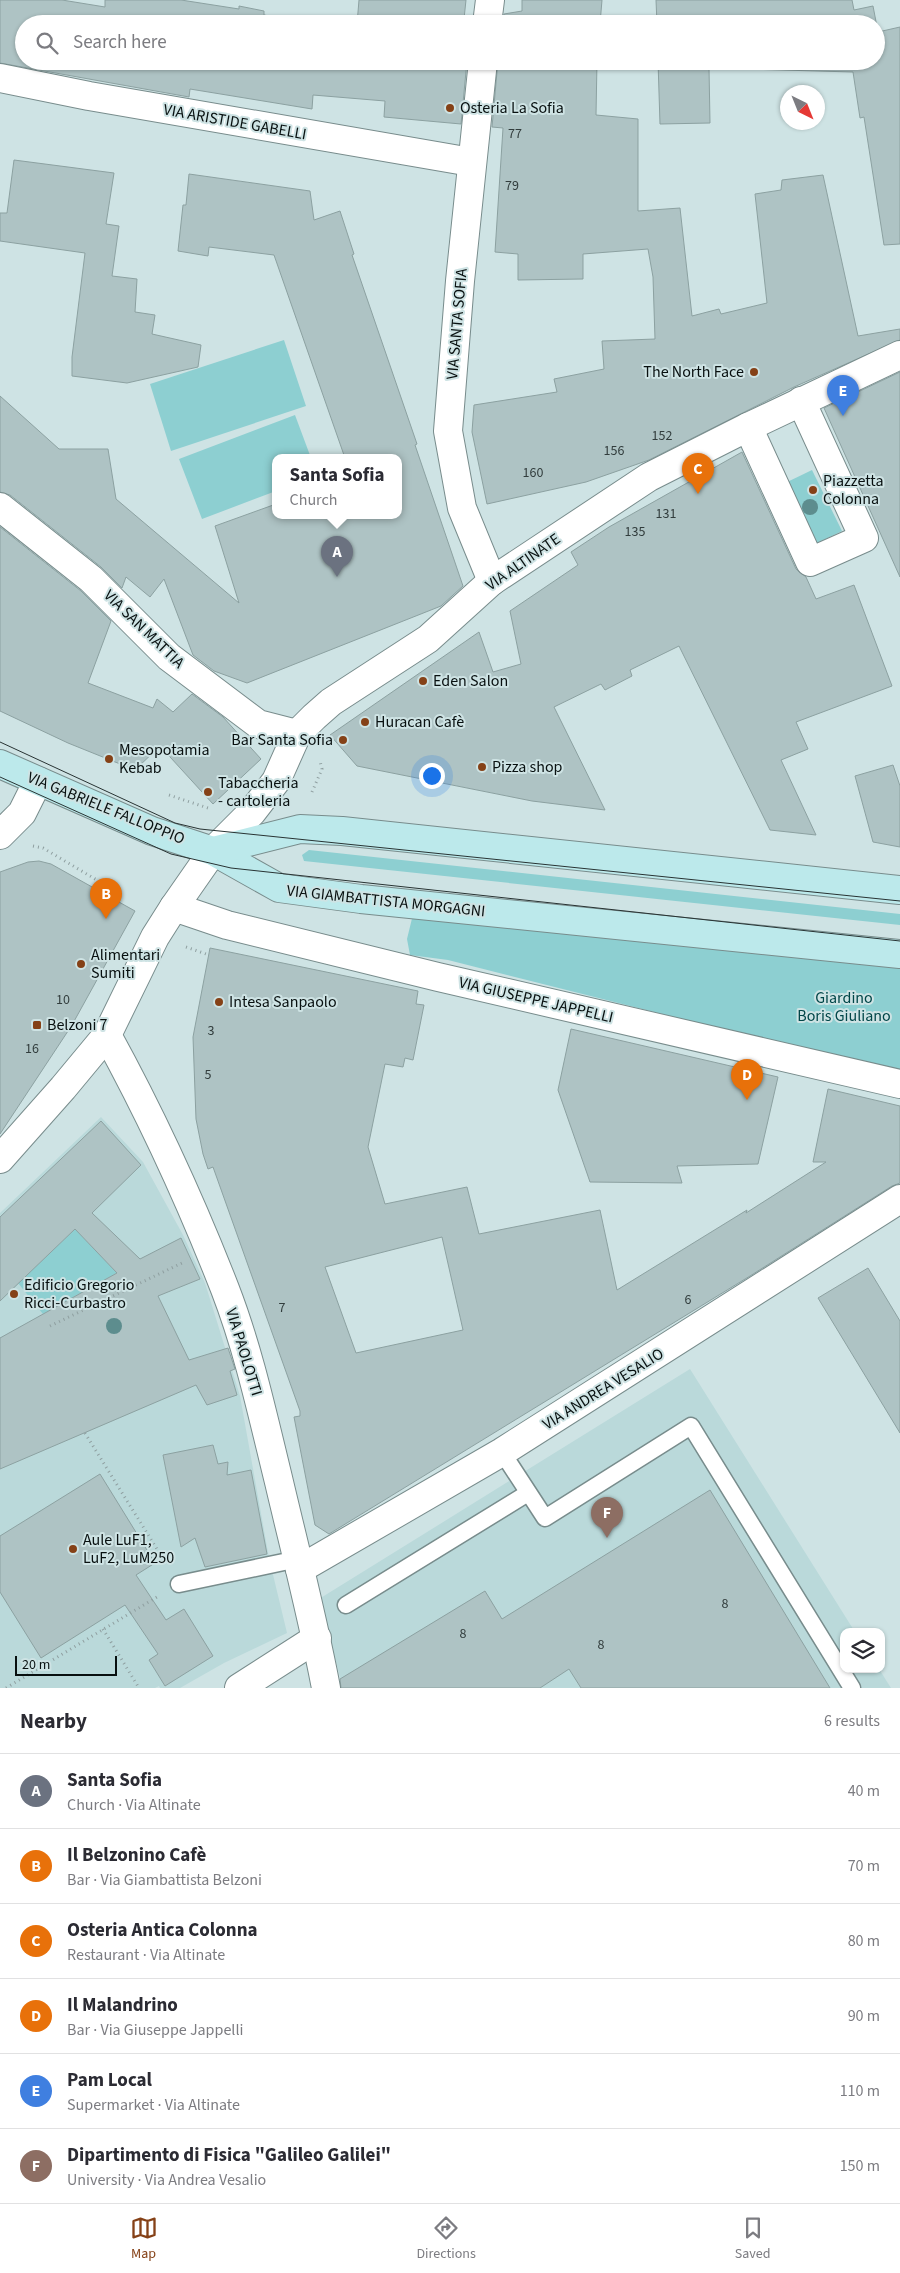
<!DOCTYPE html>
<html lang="en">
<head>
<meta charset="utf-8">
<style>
	:root { --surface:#fff; --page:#f2f2f3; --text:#2b2b33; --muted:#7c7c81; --line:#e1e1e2; --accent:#854117 }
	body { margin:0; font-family:"Source Sans 3",sans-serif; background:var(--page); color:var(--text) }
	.controls { position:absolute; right:15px; bottom:15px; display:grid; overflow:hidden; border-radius:10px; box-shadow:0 1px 4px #0004 }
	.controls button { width:45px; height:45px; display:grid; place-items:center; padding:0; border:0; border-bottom:1px solid var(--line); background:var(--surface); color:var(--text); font:25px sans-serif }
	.compass { position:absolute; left:780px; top:85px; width:45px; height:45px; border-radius:50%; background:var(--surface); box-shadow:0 1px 4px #0004; rotate:137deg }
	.scale { position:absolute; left:15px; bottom:12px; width:102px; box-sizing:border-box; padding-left:5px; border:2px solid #081010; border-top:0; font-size:14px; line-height:18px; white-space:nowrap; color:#081010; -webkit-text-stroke:4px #cee3e4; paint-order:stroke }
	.you { position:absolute; left:431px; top:775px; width:18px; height:18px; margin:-12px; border:4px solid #fff; border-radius:50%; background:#1a73e8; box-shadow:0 0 0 8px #1a73e833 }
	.badge { display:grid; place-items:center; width:32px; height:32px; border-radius:50%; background:var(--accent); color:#fff; font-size:16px; font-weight:700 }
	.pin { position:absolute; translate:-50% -41px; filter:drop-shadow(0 1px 2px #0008) }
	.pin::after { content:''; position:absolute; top:26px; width:18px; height:15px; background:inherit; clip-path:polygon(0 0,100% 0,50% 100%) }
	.popup { position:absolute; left:272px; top:454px; width:130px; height:65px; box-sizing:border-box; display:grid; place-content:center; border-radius:10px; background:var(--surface); filter:drop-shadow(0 1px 4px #0005); font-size:16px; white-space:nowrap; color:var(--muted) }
	.popup b { font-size:19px; color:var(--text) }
	.popup::after { content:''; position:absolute; left:50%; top:100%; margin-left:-10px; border:10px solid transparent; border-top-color:var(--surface) }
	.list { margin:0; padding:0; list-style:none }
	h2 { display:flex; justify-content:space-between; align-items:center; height:65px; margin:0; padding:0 20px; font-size:21px }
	h2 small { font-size:16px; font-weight:400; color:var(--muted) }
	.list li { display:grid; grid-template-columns:32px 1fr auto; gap:15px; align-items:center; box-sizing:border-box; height:75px; padding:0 20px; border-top:1px solid var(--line) }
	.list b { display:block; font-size:19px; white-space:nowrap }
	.list p { margin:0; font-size:16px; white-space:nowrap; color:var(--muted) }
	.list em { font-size:16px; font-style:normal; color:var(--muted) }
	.icon { flex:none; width:28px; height:28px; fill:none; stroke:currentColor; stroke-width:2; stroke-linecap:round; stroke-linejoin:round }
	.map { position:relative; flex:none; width:900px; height:1688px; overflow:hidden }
	.search { position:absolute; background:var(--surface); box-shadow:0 1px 4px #0004; left:15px; right:15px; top:15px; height:55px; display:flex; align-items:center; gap:12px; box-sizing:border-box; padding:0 18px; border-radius:28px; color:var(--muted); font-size:19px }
	.sheet { height:515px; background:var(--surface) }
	nav { display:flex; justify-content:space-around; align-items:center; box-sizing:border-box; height:70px; border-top:1px solid var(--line); background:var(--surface); font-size:14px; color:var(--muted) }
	nav a { display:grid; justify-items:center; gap:2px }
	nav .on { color:var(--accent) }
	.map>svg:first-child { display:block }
	.built { fill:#bad9da }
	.green { fill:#8dcfd1 }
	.building { fill:#aec3c4; stroke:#8ca1a1; fill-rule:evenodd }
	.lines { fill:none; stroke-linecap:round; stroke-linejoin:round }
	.lane-casing { stroke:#788c8c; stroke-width:19 }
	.street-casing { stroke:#788c8c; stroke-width:30 }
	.secondary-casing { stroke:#788c8c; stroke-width:30 }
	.path { stroke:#8f9fa0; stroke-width:3; stroke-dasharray:1 4; stroke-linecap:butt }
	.lane { stroke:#fff; stroke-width:16 }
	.street { stroke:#fff; stroke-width:28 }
	.secondary { stroke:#bce9eb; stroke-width:28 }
	.tram { stroke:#283333; stroke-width:1 }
	.tree { fill:#5d8d8e }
	.poi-dot { fill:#854117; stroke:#cee3e4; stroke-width:2 }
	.labels { text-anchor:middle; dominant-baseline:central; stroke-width:4; stroke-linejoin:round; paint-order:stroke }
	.number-label { font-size:14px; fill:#323d3d }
	.poi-label { font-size:16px; fill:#081010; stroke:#cee3e4; text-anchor:start }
	.street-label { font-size:16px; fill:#081010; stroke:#cee3e4 }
	.park-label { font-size:16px; fill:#004648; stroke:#cee3e4 }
</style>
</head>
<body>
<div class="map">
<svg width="900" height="1688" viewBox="0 0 900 1688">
	<rect width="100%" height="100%" fill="#cee3e4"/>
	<g class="built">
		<path d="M101,1117L143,1162L183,1235L205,1283L240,1396L269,1558L287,1633L224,1663L180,1688H160L159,1686L155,1688H0V1213Z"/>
		<path d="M690,1369L855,1632H844V1669H879L891,1688H343L319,1599Z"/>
	</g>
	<g class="green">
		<path d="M284,340L306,406L171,451L150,384Z"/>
		<path d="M295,415L311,458H276V491L202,519L179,459Z"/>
		<path d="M812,470L842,531L811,546L781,485Z"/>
		<path d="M309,850L900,914V925L304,861L302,855Z"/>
		<path d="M416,902L900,962V1074L448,960L410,955L407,939Z"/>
		<path d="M75,1229L117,1273L43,1314L18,1283Z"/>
	</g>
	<g class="building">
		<path d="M0,0H62L105,7V0H181L239,9V6L264,11V15L311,24H24V61H467L461,124L384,117L385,101L313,95L312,109L190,89L189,97L0,63Z"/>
		<path d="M359,0H466L464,19L472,18V24H357Z"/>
		<path d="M522,0H602L600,24H503L504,14L522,11Z"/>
		<path d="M656,0H852L854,10L873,6L878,32L900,27V244L884,245L864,117L860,118L853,72L709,68L710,123L660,124L658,61H876V24H657Z"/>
		<path d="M498,61H597L596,115L638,119V211L680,208L692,316L719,309L721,314L767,303L755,194L781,190L782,180L823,175L858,336L900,329V340L794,387L649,460L586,482L487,504L472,432L474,405L557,392L554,379L604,369L602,341L655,339L653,277L648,249L583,254V279L518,280V254L495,252L503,128L492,127Z"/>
		<path d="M14,160L114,173L106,224L119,226L112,276L137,279L135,312L155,315L152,334L201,345L198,367L127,383L72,376V357L85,253L0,241V213H7Z"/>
		<path d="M189,174L310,191L314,220L340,211L354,254L352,255L417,444L415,445L463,586L441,606L247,683L214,671L193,655L164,579L150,597L126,577L122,588L101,567L10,495L0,492V396L59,449H108L116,499L239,603L215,526L276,504V516H398V458H345L274,255L209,247L208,256L178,251L183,205H186Z"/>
		<path d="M900,372V577L824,408Z"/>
		<path d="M742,452L796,569L806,577L816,599L854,585L892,686L796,722L808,749L781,760L816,835L770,830L679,646L630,670L632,676L605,690L601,684L554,707L605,810L532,801L357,766L330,735L479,632L493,672L521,664L510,611L578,565L571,552L609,527Z"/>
		<path d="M0,527L81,591L111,621L88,683L153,708L157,699L173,712L192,694L223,717L261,759L213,804L160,746L135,770L68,743L0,711Z"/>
		<path d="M893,765L900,786V847L873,842L855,776Z"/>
		<path d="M39,861L51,864L135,911L72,1025L0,1134V872L28,862Z"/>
		<path d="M210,948L418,991L416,1004L424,1005L413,1060L405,1058L403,1067L385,1064L368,1147L385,1204L467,1187L479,1234L600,1210L617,1290L747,1210L746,1213L826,1162H813L828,1089L900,1106V1183L892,1186L750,1276L329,1534L315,1525L294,1417L300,1416V1411L213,1167L208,1169L203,1154L196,1119L193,1037ZM442,1237L463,1330L356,1353L325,1267Z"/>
		<path d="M571,1029L778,1077L758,1164L677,1166L682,1183L590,1182L558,1090Z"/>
		<path d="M101,1121L141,1165L92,1213L140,1259L181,1238L200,1279L158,1296L189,1360L228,1348L235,1369L230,1371L237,1395L207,1405L196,1385L0,1469V1338L117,1273L75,1229L0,1301V1217Z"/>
		<path d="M868,1268L900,1321V1433L818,1298Z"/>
		<path d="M213,1445L218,1464L228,1462L227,1475L251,1470L267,1554L205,1567L195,1538L181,1547L163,1455Z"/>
		<path d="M100,1474L155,1563L136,1575L166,1620L184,1609L213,1656L165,1686L149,1660L158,1654L125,1605L41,1658L0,1592V1536Z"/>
		<path d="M710,1490L830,1688H581L569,1669L540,1688H341L340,1679L485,1591L502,1619Z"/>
	</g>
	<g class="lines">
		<g class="lane-casing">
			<g id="lane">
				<path d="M502,1452L545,1518L691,1426L852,1688"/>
				<path d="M179,1584L298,1559"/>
				<path d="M346,1605L528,1493"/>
			</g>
		</g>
		<g class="street-casing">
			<g id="street">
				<path d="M487,24L490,0"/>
				<path d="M483,61L460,281L448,431L462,508L492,581"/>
				<path d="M0,78L89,96L471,162"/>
				<path d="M748,427L810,562L864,538L801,401"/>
				<path d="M0,507L91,579L169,657L258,724L297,734"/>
				<path d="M0,835L22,813L38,781"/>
				<path d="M174,907L227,925L438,977L900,1084"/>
				<path d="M107,1035C152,1117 191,1202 225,1289C249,1351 263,1417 279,1482C295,1550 313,1619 326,1688"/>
				<path d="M0,1159L63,1088L107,1035L155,937L174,907L213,851L252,812L276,781L297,734L314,717L331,702L428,639L492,581L649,477L746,428L900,355"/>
				<path d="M300,1569L502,1452L900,1199"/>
				<path d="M239,1688L317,1638"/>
			</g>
		</g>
		<g class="secondary-casing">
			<g id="secondary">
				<path d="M0,764L152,831L213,851L279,888L361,899L900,954"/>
				<path d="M213,851L300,829L342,831L900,890"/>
			</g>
		</g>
		<g class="path">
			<path d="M312,792L322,769L320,761"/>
			<path d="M169,795L211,809"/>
			<path d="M33,846L43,848L122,895"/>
			<path d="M186,947L209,955"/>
			<path d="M50,1326L182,1263"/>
			<path d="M85,1433L165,1562"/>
			<path d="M103,1629L139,1688"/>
			<path d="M6,1688L157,1597"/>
		</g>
		<use href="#lane" class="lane"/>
		<use href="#street" class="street"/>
		<use href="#secondary" class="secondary"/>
		<g class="tram">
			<path d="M0,742L175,823L200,829L900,901"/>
			<path d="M0,777L171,854L231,868L900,941"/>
		</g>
	</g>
	<g class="tree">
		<circle cx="810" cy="507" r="8"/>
		<circle cx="114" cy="1326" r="8"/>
	</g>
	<g class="poi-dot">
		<circle cx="450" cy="108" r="5"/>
		<circle cx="754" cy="372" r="5"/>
		<circle cx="813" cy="490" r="5"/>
		<circle cx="423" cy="681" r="5"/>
		<circle cx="365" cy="722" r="5"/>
		<circle cx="343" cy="740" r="5"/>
		<circle cx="109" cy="759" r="5"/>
		<circle cx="482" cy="767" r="5"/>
		<circle cx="208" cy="792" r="5"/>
		<circle cx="81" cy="964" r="5"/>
		<circle cx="219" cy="1002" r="5"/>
		<rect x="32" y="1020" width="10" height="10" rx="2.5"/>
		<circle cx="14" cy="1294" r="5"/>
		<circle cx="73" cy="1549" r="5"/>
	</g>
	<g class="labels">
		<g class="number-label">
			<text x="515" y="134">77</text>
			<text x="512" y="186">79</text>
			<text x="662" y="436">152</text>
			<text x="614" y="451">156</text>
			<text x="533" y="473">160</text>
			<text x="666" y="514">131</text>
			<text x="635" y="532">135</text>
			<text x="63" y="1000">10</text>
			<text x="211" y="1031">3</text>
			<text x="32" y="1049">16</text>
			<text x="208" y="1075">5</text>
			<text x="688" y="1300">6</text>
			<text x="282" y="1308">7</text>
			<text x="725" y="1604">8</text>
			<text x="463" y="1634">8</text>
			<text x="601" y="1645">8</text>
		</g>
		<g class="poi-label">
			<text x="460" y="108">Osteria La Sofia</text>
			<text x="744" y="372" text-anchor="end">The North Face</text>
			<text x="823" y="481">Piazzetta<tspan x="823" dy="18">Colonna</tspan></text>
			<text x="433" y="681">Eden Salon</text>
			<text x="375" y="722">Huracan Cafè</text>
			<text x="333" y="740" text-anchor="end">Bar Santa Sofia</text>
			<text x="119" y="750">Mesopotamia<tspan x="119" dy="18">Kebab</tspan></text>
			<text x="492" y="767">Pizza shop</text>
			<text x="218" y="783">Tabaccheria<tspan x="218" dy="18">- cartoleria</tspan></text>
			<text x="91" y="955">Alimentari<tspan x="91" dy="18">Sumiti</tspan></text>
			<text x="229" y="1002">Intesa Sanpaolo</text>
			<text x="47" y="1025">Belzoni 7</text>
			<text x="24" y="1285">Edificio Gregorio<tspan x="24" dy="18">Ricci-Curbastro</tspan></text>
			<text x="83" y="1540">Aule LuF1,<tspan x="83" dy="18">LuF2, LuM250</tspan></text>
		</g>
		<g class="street-label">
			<text transform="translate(235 122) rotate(10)">VIA ARISTIDE GABELLI</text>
			<text transform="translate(457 324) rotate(-85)">VIA SANTA SOFIA</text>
			<text transform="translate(523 562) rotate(-35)">VIA ALTINATE</text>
			<text transform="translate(144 629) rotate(44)">VIA SAN MATTIA</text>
			<text transform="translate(106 808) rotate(22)">VIA GABRIELE FALLOPPIO</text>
			<text transform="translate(386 901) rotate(6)">VIA GIAMBATTISTA MORGAGNI</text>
			<text transform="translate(536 1000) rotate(13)">VIA GIUSEPPE JAPPELLI</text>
			<text transform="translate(244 1352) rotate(73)">VIA PAOLOTTI</text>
			<text transform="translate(603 1389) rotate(-32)">VIA ANDREA VESALIO</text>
		</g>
		<g class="park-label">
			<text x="844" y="998">Giardino<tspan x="844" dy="18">Boris Giuliano</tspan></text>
		</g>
	</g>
</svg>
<div class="controls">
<button><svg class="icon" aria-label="layers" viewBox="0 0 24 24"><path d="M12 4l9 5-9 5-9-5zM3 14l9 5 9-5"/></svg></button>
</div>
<svg class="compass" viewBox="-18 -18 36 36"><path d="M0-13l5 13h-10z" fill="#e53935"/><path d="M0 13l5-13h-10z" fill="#7c7c81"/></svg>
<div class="scale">20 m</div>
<div class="you"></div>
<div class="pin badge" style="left:337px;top:577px;background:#6b7280">A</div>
<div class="popup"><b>Santa Sofia</b>Church</div>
<div class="pin badge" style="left:106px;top:919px;background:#e8710a">B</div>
<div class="pin badge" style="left:698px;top:494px;background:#e8710a">C</div>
<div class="pin badge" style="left:747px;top:1100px;background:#e8710a">D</div>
<div class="pin badge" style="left:843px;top:416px;background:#3f7fe0">E</div>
<div class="pin badge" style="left:607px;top:1538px;background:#8d6e63">F</div>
<div class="search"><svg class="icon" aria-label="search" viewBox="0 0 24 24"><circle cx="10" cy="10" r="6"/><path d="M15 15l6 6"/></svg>Search here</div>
</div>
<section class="sheet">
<h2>Nearby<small>6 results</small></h2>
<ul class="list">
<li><span class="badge" style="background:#6b7280">A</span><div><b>Santa Sofia</b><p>Church · Via Altinate</p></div><em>40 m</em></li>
<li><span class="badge" style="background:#e8710a">B</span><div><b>Il Belzonino Cafè</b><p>Bar · Via Giambattista Belzoni</p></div><em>70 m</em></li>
<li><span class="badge" style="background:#e8710a">C</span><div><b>Osteria Antica Colonna</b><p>Restaurant · Via Altinate</p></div><em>80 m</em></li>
<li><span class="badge" style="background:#e8710a">D</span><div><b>Il Malandrino</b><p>Bar · Via Giuseppe Jappelli</p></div><em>90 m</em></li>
<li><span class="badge" style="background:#3f7fe0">E</span><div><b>Pam Local</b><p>Supermarket · Via Altinate</p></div><em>110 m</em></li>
<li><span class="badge" style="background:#8d6e63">F</span><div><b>Dipartimento di Fisica &quot;Galileo Galilei&quot;</b><p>University · Via Andrea Vesalio</p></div><em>150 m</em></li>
</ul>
</section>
<nav>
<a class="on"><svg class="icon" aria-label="map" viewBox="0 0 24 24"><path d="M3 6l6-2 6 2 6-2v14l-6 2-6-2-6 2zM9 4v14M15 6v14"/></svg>Map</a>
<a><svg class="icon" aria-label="directions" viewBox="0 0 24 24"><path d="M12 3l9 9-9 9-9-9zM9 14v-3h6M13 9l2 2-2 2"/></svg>Directions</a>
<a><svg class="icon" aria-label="saved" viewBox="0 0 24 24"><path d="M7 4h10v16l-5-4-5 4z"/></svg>Saved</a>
</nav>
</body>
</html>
